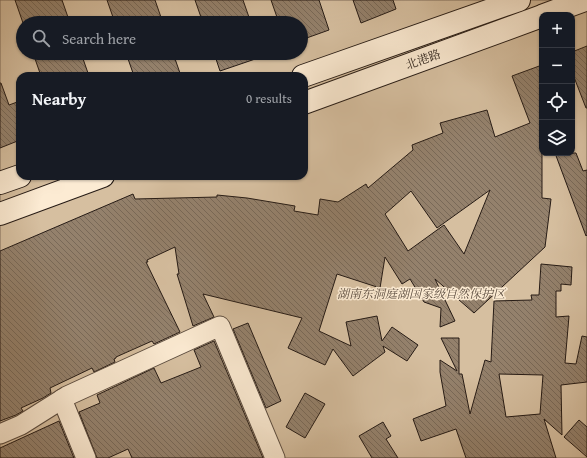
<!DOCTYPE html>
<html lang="en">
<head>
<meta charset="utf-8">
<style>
	:root { --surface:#171b24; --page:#20242c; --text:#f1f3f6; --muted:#9ea1a6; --line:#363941 }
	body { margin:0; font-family:"Gentium Book Plus","Noto Serif SC",serif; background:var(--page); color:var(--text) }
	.controls { position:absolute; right:12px; top:12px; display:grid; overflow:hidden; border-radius:8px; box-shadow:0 1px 3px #0004 }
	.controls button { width:36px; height:36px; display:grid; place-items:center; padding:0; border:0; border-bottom:1px solid var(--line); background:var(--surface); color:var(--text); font:20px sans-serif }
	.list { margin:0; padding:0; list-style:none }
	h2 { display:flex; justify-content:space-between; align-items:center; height:52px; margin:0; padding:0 16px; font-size:17px }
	h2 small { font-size:13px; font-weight:400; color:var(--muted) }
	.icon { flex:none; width:22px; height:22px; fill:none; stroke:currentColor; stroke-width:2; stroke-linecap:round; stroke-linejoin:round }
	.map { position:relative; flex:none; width:587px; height:458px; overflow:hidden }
	.search { position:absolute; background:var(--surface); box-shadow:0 1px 3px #0004; left:16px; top:16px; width:292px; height:44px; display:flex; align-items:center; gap:10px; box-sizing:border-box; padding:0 14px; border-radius:22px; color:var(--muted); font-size:15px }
	.panel { position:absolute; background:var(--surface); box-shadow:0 1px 3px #0004; left:16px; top:72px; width:292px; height:108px; border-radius:12px }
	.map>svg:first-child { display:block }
	.park { fill:#d6bfa0; stroke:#7e6d5a; fill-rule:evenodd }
	.building { fill:url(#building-back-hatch); stroke:#261b15; fill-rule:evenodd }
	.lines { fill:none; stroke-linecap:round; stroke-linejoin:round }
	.minor-casing { stroke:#5b4c3f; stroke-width:21 }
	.secondary-casing { stroke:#261b15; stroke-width:24 }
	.minor { stroke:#fcebd3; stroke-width:19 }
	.secondary { stroke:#fcebd3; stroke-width:22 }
	.labels { text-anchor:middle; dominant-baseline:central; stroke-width:3; stroke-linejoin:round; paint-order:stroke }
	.street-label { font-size:12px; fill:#261b15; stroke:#fcebd3 }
	.park-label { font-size:12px; font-style:italic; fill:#5b4c3f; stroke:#fcebd3 }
</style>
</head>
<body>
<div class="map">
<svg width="587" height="458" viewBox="0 0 587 458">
	<defs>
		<pattern id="building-back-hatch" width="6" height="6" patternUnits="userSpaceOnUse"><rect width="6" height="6" fill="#94816c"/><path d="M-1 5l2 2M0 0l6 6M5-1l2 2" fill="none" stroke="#796958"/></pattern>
	</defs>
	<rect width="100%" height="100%" fill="#fae0bc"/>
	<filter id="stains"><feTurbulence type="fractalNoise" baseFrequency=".005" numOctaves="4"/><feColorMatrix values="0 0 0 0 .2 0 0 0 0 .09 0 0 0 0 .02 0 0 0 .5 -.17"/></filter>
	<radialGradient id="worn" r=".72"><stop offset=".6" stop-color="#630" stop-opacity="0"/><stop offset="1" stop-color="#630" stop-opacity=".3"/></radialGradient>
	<path class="park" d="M0,0H587V458H0ZM542,15H572V153H542ZM23,23H301V53H23ZM20,76H304V176H20Z"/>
	<g class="building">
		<path d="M15,0H62L70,23H23Z"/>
		<path d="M107,0H155L163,23H115Z"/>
		<path d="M195,0H243L251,23H203Z"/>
		<path d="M271,0H319L329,30L301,40V23H279Z"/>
		<path d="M353,0H393L396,9L361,23Z"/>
		<path d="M587,46V108H586L572,72V52Z"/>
		<path d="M33,53H81L89,76H41Z"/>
		<path d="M126,53H173L181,76H134Z"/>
		<path d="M214,53H267V55L220,71Z"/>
		<path d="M542,65V198L551,199L545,247L474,313L435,279L455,321L440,327L441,308L424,302L410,279L402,284L385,257L380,288L337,274L319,331L351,346L346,322L377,316L382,341L392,327L418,345L407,361L383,346L385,352L353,376L333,349L325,365L288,348L302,318L203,294L214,317L193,326L177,274H179L175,247L147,260L148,262H146L180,332L154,344L152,341L116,357V358L114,359L115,362L94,372L92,368L50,388L51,393L43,398L21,408L23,411L16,415L0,421V251L133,194L135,199L217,197V195L247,198L295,206L294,211L318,215L320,199L338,202L366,184L368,188L413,150L412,145L443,133L440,123L487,110L495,137L530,123L512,76ZM490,190L464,254L444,225L408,251L385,214L411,191L437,228Z"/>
		<path d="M0,83H1L9,105L20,101V140L0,148Z"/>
		<path d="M555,153H576L583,171L587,170V235L586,236Z"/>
		<path d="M541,264L572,267L571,285L561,284V291H556V317L569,316L565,363L576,364L582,336L587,337V382L561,385L562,435L544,419L556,458H466L456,429L421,441L413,419L446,406L440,372V360L457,371L441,338H459V374H462L470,414L485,360L491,362L494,301L532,300L531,295H539ZM499,374L543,375L540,414L506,417Z"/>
		<path d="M248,323L281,401L266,408L233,329Z"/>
		<path d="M214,341L263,458H132L128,449L108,458H97L79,412L100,403L97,395L154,368L161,383L201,367L194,350Z"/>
		<path d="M305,393L325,404L305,438L286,427Z"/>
		<path d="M579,420L587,427V457L564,437Z"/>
		<path d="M59,421L74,458H0V448Z"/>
		<path d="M383,422L391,436L386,439L398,458H372L359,436Z"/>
	</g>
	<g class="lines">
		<g class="minor-casing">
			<g id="minor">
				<path d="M62,399L86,458"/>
				<path d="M0,434L21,425L67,396L220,326L275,458"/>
			</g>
		</g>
		<g class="secondary-casing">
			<g id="secondary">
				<path d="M544,15L585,0"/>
				<path d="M303,76L519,0"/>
				<path d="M304,103L542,16"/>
				<path d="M0,183L20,176"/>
				<path d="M0,214L103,176"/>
			</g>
		</g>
		<use href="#minor" class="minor"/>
		<use href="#secondary" class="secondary"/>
	</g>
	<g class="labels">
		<g class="street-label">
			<text transform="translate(423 59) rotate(-20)">北港路</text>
		</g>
		<g class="park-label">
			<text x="421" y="293">湖南东洞庭湖国家级自然保护区</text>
		</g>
	</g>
	<rect width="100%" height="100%" filter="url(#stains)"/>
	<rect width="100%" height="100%" fill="url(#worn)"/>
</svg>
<div class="controls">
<button>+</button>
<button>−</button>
<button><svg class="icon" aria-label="locate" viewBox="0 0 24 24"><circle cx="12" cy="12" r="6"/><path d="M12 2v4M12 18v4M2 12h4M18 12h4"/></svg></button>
<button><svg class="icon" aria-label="layers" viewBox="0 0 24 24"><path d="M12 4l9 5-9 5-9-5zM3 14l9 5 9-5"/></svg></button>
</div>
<div class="search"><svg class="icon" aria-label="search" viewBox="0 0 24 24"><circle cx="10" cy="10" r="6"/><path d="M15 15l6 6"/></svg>Search here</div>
<section class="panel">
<h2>Nearby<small>0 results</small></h2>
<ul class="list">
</ul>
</section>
</div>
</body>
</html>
